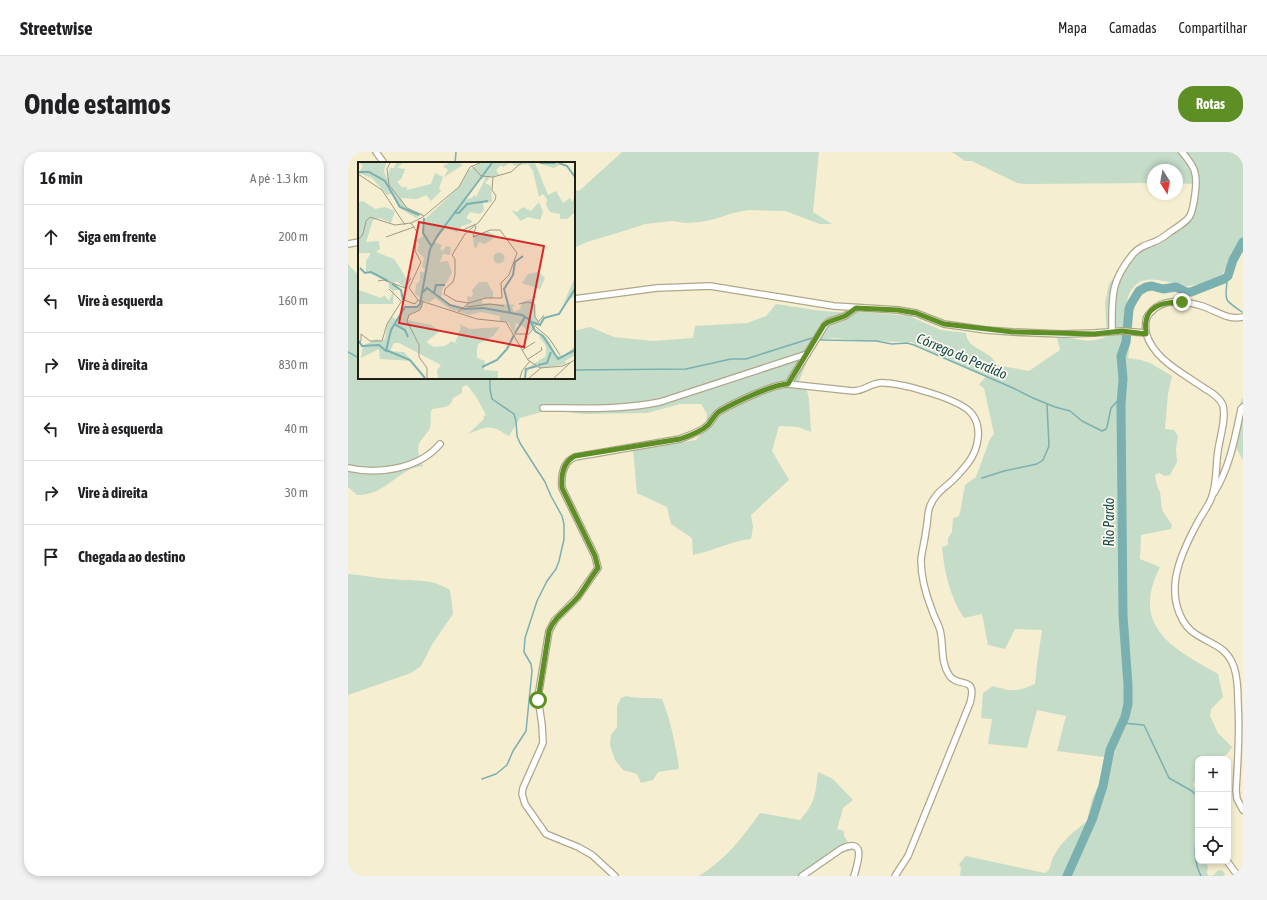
<!DOCTYPE html>
<html lang="pt">
<head>
<meta charset="utf-8">
<style>
	:root { --surface:#fff; --page:#f2f2f2; --text:#202124; --muted:#757577; --line:#e0e0e0; --accent:#5e8f25 }
	body { margin:0; font-family:"Asap Condensed",sans-serif; background:var(--page); color:var(--text) }
	.controls { position:absolute; right:12px; bottom:12px; display:grid; overflow:hidden; border-radius:8px; box-shadow:0 2px 6px #0003 }
	.controls button { width:36px; height:36px; display:grid; place-items:center; padding:0; border:0; border-bottom:1px solid var(--line); background:var(--surface); color:var(--text); font:20px sans-serif }
	.compass { position:absolute; left:799px; top:12px; width:36px; height:36px; border-radius:50%; background:var(--surface); box-shadow:0 2px 6px #0003; rotate:169deg }
	.stop { position:absolute; width:12px; height:12px; margin:-9px; border:3px solid #5e8f25; border-radius:50%; background:#fff }
	.stop.end { background:#5e8f25; border-color:#fff; box-shadow:0 1px 4px #0008 }
	.list { margin:0; padding:0; list-style:none }
	h2 { display:flex; justify-content:space-between; align-items:center; height:52px; margin:0; padding:0 16px; font-size:17px }
	h2 small { font-size:13px; font-weight:400; color:var(--muted) }
	.list li { display:grid; grid-template-columns:26px 1fr auto; gap:12px; align-items:center; box-sizing:border-box; height:64px; padding:0 16px; border-top:1px solid var(--line) }
	.list b { display:block; font-size:15px; white-space:nowrap }
	.list em { font-size:13px; font-style:normal; color:var(--muted) }
	.icon { flex:none; width:22px; height:22px; fill:none; stroke:currentColor; stroke-width:2; stroke-linecap:round; stroke-linejoin:round }
	.map { position:relative; flex:none; width:895px; height:724px; overflow:hidden; border-radius:16px }
	header { display:flex; align-items:center; gap:24px; box-sizing:border-box; height:56px; padding:0 20px; background:var(--surface); border-bottom:1px solid var(--line) }
	header strong { font-size:19px }
	nav { display:flex; gap:22px; margin-inline-start:auto; font-size:14px }
	.intro { display:flex; align-items:center; justify-content:space-between; box-sizing:border-box; height:96px; padding:0 24px }
	h1 { margin:0; font-size:28px }
	.button { padding:10px 18px; border-radius:16px; background:var(--accent); color:#fff; font-size:14px; font-weight:700 }
	main { display:flex; gap:24px; padding:0 24px }
	aside { flex:1; background:var(--surface); border-radius:16px; box-shadow:0 2px 6px #0003 }
	.map>svg:first-child { display:block }
	.green { fill:#c5dcc8 }
	.lines { fill:none; stroke-linecap:round; stroke-linejoin:round }
	.stream { stroke:#7bb0b1; stroke-width:1.5 }
	.river { stroke:#7bb0b1; stroke-width:9 }
	.minor-casing { stroke:#aea78b; stroke-width:8 }
	.minor { stroke:#fff; stroke-width:5.5 }
	.route { stroke:#5e8f25; stroke-width:5 }
	.labels { text-anchor:middle; dominant-baseline:central; stroke-width:3.5; stroke-linejoin:round; paint-order:stroke }
	.water-label { font-size:14px; font-style:italic; fill:#17484a; stroke:#fefbef }
	.inset-river { fill:none; stroke:#7bb0b1; stroke-width:2 }
	.inset-road { fill:none; stroke:#a09b85; stroke-width:1 }
	.view { fill:#d62828; fill-opacity:0.15; stroke:#d62828; stroke-width:2 }
	.inset-edge { fill:none; stroke:#211f14; stroke-width:2 }
</style>
</head>
<body>
<header>
<strong>Streetwise</strong>
<nav><a>Mapa</a><a>Camadas</a><a>Compartilhar</a></nav>
</header>
<div class="intro"><h1>Onde estamos</h1><a class="button">Rotas</a></div>
<main>
<aside>
<h2>16 min<small>A pé · 1.3 km</small></h2>
<ul class="list">
<li><svg class="icon" aria-label="ahead" viewBox="0 0 24 24"><path d="M12 20V5M6 11l6-6 6 6"/></svg><div><b>Siga em frente</b></div><em>200 m</em></li>
<li><svg class="icon" aria-label="left" viewBox="0 0 24 24"><path d="M17 20v-9H6M10 6l-5 5 5 5"/></svg><div><b>Vire à esquerda</b></div><em>160 m</em></li>
<li><svg class="icon" aria-label="right" viewBox="0 0 24 24"><path d="M7 20v-9h11M14 6l5 5-5 5"/></svg><div><b>Vire à direita</b></div><em>830 m</em></li>
<li><svg class="icon" aria-label="left" viewBox="0 0 24 24"><path d="M17 20v-9H6M10 6l-5 5 5 5"/></svg><div><b>Vire à esquerda</b></div><em>40 m</em></li>
<li><svg class="icon" aria-label="right" viewBox="0 0 24 24"><path d="M7 20v-9h11M14 6l5 5-5 5"/></svg><div><b>Vire à direita</b></div><em>30 m</em></li>
<li><svg class="icon" aria-label="arrive" viewBox="0 0 24 24"><path d="M6 21V4h12l-3 4 3 4H6"/></svg><div><b>Chegada ao destino</b></div></li>
</ul>
</aside>
<div class="map">
<svg width="895" height="724" viewBox="0 0 895 724">
	<rect width="100%" height="100%" fill="#f5eed0"/>
	<g class="green">
		<path d="M274,0H471L465,60L484,72H472L437,59L400,58L385,61L367,67L352,70L338,71L324,69L297,72L279,78L239,90L226,96V41L229,38L231,39Z"/>
		<path d="M604,0H895V89L877,118L872,125L858,131L834,135C827,130 820,130 811,128C776,123 778,155 775,180L783,182L780,206L793,208L802,211L824,224L820,242L817,276V277L826,278L830,284L828,297L829,310L822,323L817,324L811,321L807,323L809,334L812,340L814,358L824,373L823,377L793,383L792,407L812,415C782,475 824,496 870,522L875,545L863,557L862,564L870,581L884,595C875,611 866,607 850,607V626L847,629L845,633L850,640V709H855L860,714L859,721L861,724L866,723L869,719L874,718L877,722L875,724H612L613,716L611,712L618,704L697,721L701,718L705,705L712,694L722,683L739,669L744,647L763,606L709,599L718,564L689,558L679,596L640,592L644,567L633,566L635,541L645,534C664,540 668,540 687,532L689,512L694,478L667,477L657,497L640,493L634,462L616,466C602,445 596,419 594,395L600,393V386L604,380L605,366L610,365L612,361L617,333L628,325L642,287L646,282L636,236L631,233L638,224L563,190L521,189L485,186L467,190L451,229L459,239L461,248L463,280L450,275L431,274L424,299L441,328L403,363L405,375L403,387C383,389 365,399 345,403L344,386L323,372L319,355L289,341L285,297L348,288L358,276L359,262L353,252H332L299,261L236,262L201,258L172,266L161,284C142,272 140,274 120,282L136,267L135,265L138,263L129,246L119,233L114,235V241L105,246C103,257 93,255 84,257C81,263 84,270 82,276C80,280 77,283 74,287C67,295 71,305 75,314C70,315 64,316 59,319C43,328 30,344 9,343L0,335V112L11,124V226H226V179L242,175L266,185L305,189L345,186L347,174L399,171L418,164L428,152C442,154 496,164 505,159L561,164L593,178L618,181C619,195 634,197 643,205C645,207 647,210 649,213L681,219L712,198L709,185C727,184 741,194 759,184L757,151L761,132L783,103L810,93L835,75L843,63L846,32L829,31V18H805V31L676,32L669,31L624,9H617Z"/>
		<path d="M894,247H895V308L887,293L890,258Z"/>
		<path d="M0,422C14,423 27,426 41,427C62,429 84,426 102,438L105,462L85,491L73,514L63,521L0,543Z"/>
		<path d="M278,544C291,547 302,545 314,547C323,569 327,592 331,615L330,617L310,620L305,628L293,631L289,622L275,618L267,608L262,593L263,583L269,575V554L273,546Z"/>
		<path d="M470,620L485,627L505,648L495,656L489,677L496,679V684L505,698L490,702L458,724H351C378,707 394,686 412,661L452,668C468,650 467,643 470,620Z"/>
	</g>
	<g class="lines">
		<g class="stream">
			<path d="M107,11L108,0"/>
			<path d="M879,125C879,149 872,145 894,160"/>
			<path d="M0,200L11,206"/>
			<path d="M226,218L338,217L383,207H398L464,186L475,188L528,189L544,192L559,191L566,193L665,236L685,246L707,255L722,259L734,269L754,279L758,277L759,275L763,256L774,244"/>
			<path d="M634,326L656,319L689,312L695,308L701,294L699,252"/>
			<path d="M775,571L796,573L821,626L844,639L850,645"/>
			<path d="M134,627L148,622L159,613L165,599L178,579L184,519L183,512L176,500L177,486L189,449L199,429L208,417L211,409L216,387V372L214,364L203,344L197,330L172,291L169,284L168,269L166,262L144,247L142,237V226"/>
			<path d="M850,684C845,697 847,712 853,724"/>
		</g>
		<path class="river" d="M719,724L744,668L755,634L762,598L777,565L780,552V534L775,463L773,252L775,227L773,204L778,190L781,157L783,152L791,139L798,135L804,134L815,137L828,135L838,140H843L876,127L880,124L885,108L895,90"/>
		<g class="minor-casing">
			<g id="minor">
				<path d="M28,0L36,11"/>
				<path d="M0,92L11,90"/>
				<path d="M226,147L309,136L362,134L486,154L550,158L568,161L596,172L638,178L665,180L714,182L746,181L774,179L798,181C806,208 835,221 856,236C863,240 873,246 875,254C878,266 873,281 871,293C867,310 870,331 863,347C860,354 855,361 851,368C841,386 828,412 827,433C826,451 832,473 849,483C865,493 879,495 886,515C890,527 890,539 890,551C892,580 890,609 888,638L889,647L895,658"/>
				<path d="M508,156L497,164L480,170L477,173L440,232L505,239C517,239 525,229 537,231C556,232 613,247 624,262C635,276 630,298 620,311C616,316 611,322 606,327C597,336 587,341 582,354C579,361 580,370 578,378C577,388 574,398 573,408C573,424 578,443 584,458C586,465 590,471 592,478C596,493 592,509 601,523C610,537 630,522 622,551L560,704L547,724"/>
				<path d="M764,179C764,145 762,130 785,102C791,95 798,93 806,90C812,88 817,84 822,80C842,67 844,67 847,42C850,22 847,15 834,0"/>
				<path d="M798,181C798,178 797,173 798,169C798,166 800,163 802,161C814,146 837,149 854,154C867,158 880,169 895,165"/>
				<path d="M195,256C234,256 274,258 312,250L459,202"/>
				<path d="M0,316C30,323 71,317 92,292"/>
				<path d="M866,341C882,315 887,286 893,257L895,255"/>
				<path d="M879,709L890,724"/>
				<path d="M267,724L244,703L230,695L198,682L177,652L174,642L175,636L195,591L194,573L190,545L201,479L207,468L229,446L250,416L247,404L214,336C213,324 215,310 227,305L332,287C341,283 353,280 360,273C364,269 366,263 372,259C386,251 425,232 440,232"/>
				<path d="M454,724L493,697C519,685 510,710 506,724"/>
			</g>
		</g>
		<use href="#minor" class="minor"/>
	</g>
	<g class="lines">
		<path class="route" d="M190,548L201,479C207,464 220,457 230,445C237,436 243,425 250,416L247,404L214,336C213,324 215,310 227,304L332,287C341,284 353,280 360,273C364,269 366,263 372,259C386,251 425,232 440,232L476,173L480,170L497,164L508,156L550,158L568,161L596,172L665,180L746,182L774,179L798,182C798,177 797,173 798,169C801,151 821,150 834,150"/>
	</g>
	<g class="labels">
		<g class="water-label">
			<text transform="translate(614 204) rotate(23)">Córrego do Perdido</text>
			<text transform="translate(761 370) rotate(-90)">Rio Pardo</text>
		</g>
	</g>
	<g transform="translate(10 10)">
		<rect width="217" height="217" fill="#f5eed0"/>
		<path d="M2,1H28L26,9L29,17L32,6H36L38,1H45L39,6L47,7L44,16L39,20L45,26L48,24L49,28L73,22L77,11L85,15L81,26L83,29L73,39L68,33L59,37L43,36L49,46L65,52L58,56L40,45L34,31L29,33L14,16L0,11L5,4ZM91,1H101L105,3L86,15L90,8L85,4ZM123,1H177L190,33L198,29L205,41L212,36L214,40L217,34V50L209,57H202V52L192,50L188,43L189,37L185,32L181,35L175,9L170,2L158,4L152,1L145,5L143,3L138,8L141,13L132,15L127,21L133,24L134,40L125,41L126,48L122,52L112,50L108,56L114,59L113,61L104,64L99,70L88,66L76,80L84,83L82,87L85,89L88,84L93,85L92,93L85,92L82,100L90,99L94,111L84,128L83,137L93,144L106,146L110,141L109,134L114,135L115,132L114,128L121,120H129L135,130V136L124,137V141L157,143L154,145L156,150L162,147L164,140L174,137L178,143L177,155L181,160L170,171L166,165L158,161L156,171L150,160L142,159V154L123,150L111,153L92,147L77,136L72,140L65,139L64,146L52,152L49,158L73,163L82,169L68,180L76,185L87,184L94,179L97,181L103,165L101,162L112,167L142,165L135,174L120,182L119,187V196L127,199L126,208L140,209V216H80L79,208L83,203L41,181H36L32,189L46,190L54,199L22,197L21,187L3,196L5,184L18,177L24,179L27,177L29,163L34,155L38,157L48,144L61,145L63,136L57,132L58,123L62,118V110H66L67,107L64,105L66,96L59,89L61,83L59,78L65,74L64,70L67,64L64,60L102,24L111,8ZM128,15L118,35L116,33L114,36L106,37L119,19ZM179,1H203V2L196,6ZM5,39L17,47L27,45L37,49L33,61L22,56L15,58L8,80L21,79L22,87L18,90L36,97L49,117L48,127L40,120H36L43,128H36L35,142H0L1,128L23,136L26,133L31,139L35,129L31,126L30,118L8,110V99L13,91H0V40ZM181,40L185,50L182,58L170,55L163,59L153,48L159,50L165,45L173,49ZM129,69L139,74L127,82L121,80L118,86L116,85L115,74ZM135.5 96a5.5 5.5 0 1 1 11 0a5.5 5.5 0 1 1-11 0ZM181,110L187,116L182,127L164,121L170,112ZM217,115V132L214,136L209,137L204,145ZM184,173L189,176L199,194L207,193L217,184V193L207,199L208,202L183,206L179,204L171,207L167,213L171,205L188,194V184L181,175Z" fill="#c5dcc8" fill-rule="evenodd"/>
		<path class="inset-river" d="M182,1H197M201,1L209,4L217,15M0,10H11L27,19L42,45L61,53M96,50L101,51L109,42L130,39M66,56L65,71L74,85M2,106L7,111L13,110L30,119M34,122L43,128L45,138M65,130L69,126L92,143L107,147L125,146L164,153L172,158L177,169L185,174L200,197L217,188M76,131L78,123H87M152,150L146,127L155,113L157,100L165,94M174,160L182,163L186,156L201,152L217,127M36,162L47,168L50,175M157,171L167,155M0,178L4,184L21,183L28,189L33,168L47,145H59L62,142L72,87L80,73L134,1M28,188L52,198L67,216M180,203L189,201L193,190M124,205L139,198L149,187L156,173M167,216L168,207L179,204"/>
		<path class="inset-road" d="M32,1L29,7L31,23L49,46L66,54M114,4L123,14L135,15L153,10L163,1M0,12L24,28L47,63M53,61L59,70L57,89L63,100L51,126L60,138L119,157L148,160L170,198L182,206L205,204L217,198M105,68L118,62M28,75L56,65M0,78L5,72L8,59L12,55L37,63L53,61L65,55L101,25L112,5L122,1M20,119L26,118L47,126L53,116M31,127L43,139M65,140L62,148L51,153L49,159L61,183V195L69,206V216M111,141L128,136H144L143,121L151,113L159,91L142,68H132L115,75L118,64M161,142L170,140L176,142L177,155L181,160M109,145L132,142L146,144M100,150L111,141L98,139L86,132L87,127L95,120L97,113V97L94,93L107,72L121,60L137,38L138,34L134,28L135,15M178,165L191,176L202,193M156,172H171L186,153M0,182L3,179V172L12,179H24L29,162L43,140L46,138L57,142L60,138M164,188L177,180M170,197L184,188L183,185M162,216L164,209L172,199M171,216L183,206M196,216L212,201"/>
		<path class="view" d="M61,60L186,84L166,185L41,161Z"/>
		<rect width="217" height="217" class="inset-edge"/>
	</g>
</svg>
<div class="controls">
<button>+</button>
<button>−</button>
<button><svg class="icon" aria-label="locate" viewBox="0 0 24 24"><circle cx="12" cy="12" r="6"/><path d="M12 2v4M12 18v4M2 12h4M18 12h4"/></svg></button>
</div>
<svg class="compass" viewBox="-18 -18 36 36"><path d="M0-13l5 13h-10z" fill="#e53935"/><path d="M0 13l5-13h-10z" fill="#757577"/></svg>
<div class="stop" style="left:190px;top:548px"></div>
<div class="stop end" style="left:834px;top:150px"></div>
</div>
</main>
</body>
</html>
